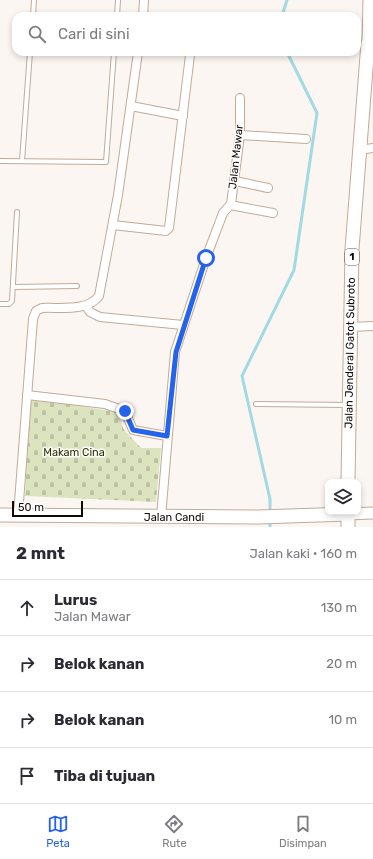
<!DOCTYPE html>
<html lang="id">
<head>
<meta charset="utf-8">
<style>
	:root { --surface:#fff; --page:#f7f7f7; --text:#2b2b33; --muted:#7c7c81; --line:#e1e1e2; --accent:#2563eb }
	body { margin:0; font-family:Rubik,sans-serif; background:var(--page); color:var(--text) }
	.controls { position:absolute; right:12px; bottom:12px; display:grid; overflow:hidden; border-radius:8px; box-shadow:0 2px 6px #0003 }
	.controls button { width:36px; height:36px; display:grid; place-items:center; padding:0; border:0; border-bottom:1px solid var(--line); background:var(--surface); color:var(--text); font:20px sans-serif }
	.scale { position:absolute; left:12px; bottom:10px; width:71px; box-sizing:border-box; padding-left:4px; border:2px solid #120905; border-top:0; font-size:11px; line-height:14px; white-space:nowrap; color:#120905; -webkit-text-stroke:3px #fff; paint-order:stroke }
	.stop { position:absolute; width:12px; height:12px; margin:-9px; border:3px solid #2563eb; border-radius:50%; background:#fff }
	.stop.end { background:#2563eb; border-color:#fff; box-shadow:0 1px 4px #0008 }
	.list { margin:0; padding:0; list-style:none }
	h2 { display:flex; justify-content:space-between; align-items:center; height:52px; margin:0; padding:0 16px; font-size:17px }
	h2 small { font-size:13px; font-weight:400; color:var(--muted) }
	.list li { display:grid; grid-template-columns:26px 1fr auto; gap:12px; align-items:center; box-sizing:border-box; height:56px; padding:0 16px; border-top:1px solid var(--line) }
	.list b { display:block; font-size:15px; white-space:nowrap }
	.list p { margin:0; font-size:13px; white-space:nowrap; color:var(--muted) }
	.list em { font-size:13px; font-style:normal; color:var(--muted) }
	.icon { flex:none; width:22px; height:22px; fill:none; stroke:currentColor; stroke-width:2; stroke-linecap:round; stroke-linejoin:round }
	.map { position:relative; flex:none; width:373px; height:527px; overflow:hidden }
	.search { position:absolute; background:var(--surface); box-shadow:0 2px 6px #0003; left:12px; right:12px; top:12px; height:44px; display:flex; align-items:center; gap:10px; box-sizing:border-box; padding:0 14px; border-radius:12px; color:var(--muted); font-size:15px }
	.sheet { height:276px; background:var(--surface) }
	nav { display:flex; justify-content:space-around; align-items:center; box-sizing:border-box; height:56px; border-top:1px solid var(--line); background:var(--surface); font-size:11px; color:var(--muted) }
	nav a { display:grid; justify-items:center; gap:2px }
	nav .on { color:var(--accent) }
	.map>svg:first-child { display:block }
	.cemetery { fill:url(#cemetery-stones) }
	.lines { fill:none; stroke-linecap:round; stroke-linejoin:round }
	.stream { stroke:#a1dae2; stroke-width:3 }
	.service-casing { stroke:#c3aa98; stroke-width:6 }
	.minor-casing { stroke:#c3aa98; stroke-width:10 }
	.secondary-casing { stroke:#c3aa98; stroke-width:13 }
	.trunk-casing { stroke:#c3aa98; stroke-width:15 }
	.service { stroke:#fff; stroke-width:4 }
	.minor { stroke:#fff; stroke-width:8 }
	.secondary { stroke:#fff; stroke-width:11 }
	.trunk { stroke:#fff; stroke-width:13 }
	.route { stroke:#2563eb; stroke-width:5 }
	.labels { text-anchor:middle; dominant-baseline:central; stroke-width:3; stroke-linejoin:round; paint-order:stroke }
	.shield { fill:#fff; stroke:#595350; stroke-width:1 }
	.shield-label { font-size:10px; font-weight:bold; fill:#120905 }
	.street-label { font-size:11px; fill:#120905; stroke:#fff }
	.park-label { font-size:11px; fill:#2d3300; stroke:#fff }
</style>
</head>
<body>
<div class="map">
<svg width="373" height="527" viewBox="0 0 373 527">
	<defs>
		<pattern id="cemetery-stones" width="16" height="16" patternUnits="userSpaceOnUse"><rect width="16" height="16" fill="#dce3bf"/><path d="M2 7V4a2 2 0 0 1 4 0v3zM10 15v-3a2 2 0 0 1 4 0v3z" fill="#bcc1a3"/></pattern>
	</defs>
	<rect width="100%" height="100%" fill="#fbf6f2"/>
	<path class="cemetery" d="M30,398L117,412L124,430L141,448H161L156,502L25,496Z"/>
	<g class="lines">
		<g class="stream">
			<path d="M282,16L287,0"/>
			<path d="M270,514V499L242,376L294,270L317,113L287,52"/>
			<path d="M270,527V520"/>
		</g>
		<g class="service-casing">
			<g id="service">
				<path d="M33,16L34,0"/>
				<path d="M117,16L118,0"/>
				<path d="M0,161L106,162L114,52"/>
				<path d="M22,161L30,52"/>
				<path d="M13,287L77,286"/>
				<path d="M0,304H9L12,301L17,212"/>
				<path d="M256,404L348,405"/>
			</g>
		</g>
		<g class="minor-casing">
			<g id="minor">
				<path d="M143,16L144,0"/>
				<path d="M131,106L183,116"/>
				<path d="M240,135L306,139"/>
				<path d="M359,150L373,148"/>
				<path d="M235,181L268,188"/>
				<path d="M230,205L273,213"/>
				<path d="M113,225L166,231L169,228L190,55L189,52"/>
				<path d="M86,306L90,312L100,317L183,325"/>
				<path d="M350,327L373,326"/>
				<path d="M27,395L105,404L125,411L133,430L167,436"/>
				<path d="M18,515L33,319L36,311L42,308C59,307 87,312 99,296L118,195L138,52"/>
				<path d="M161,517L175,352L206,258L223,213L231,204L240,135V98"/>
			</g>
		</g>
		<g class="secondary-casing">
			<g id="secondary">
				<path d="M368,43L369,0"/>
				<path d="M348,514L373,513"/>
			</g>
		</g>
		<g class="trunk-casing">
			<g id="trunk">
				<path d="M348,482L352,249L368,43L373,34"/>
				<path d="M348,512V527"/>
				<path d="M0,515L259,517L348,514"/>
			</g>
		</g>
		<use href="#service" class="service"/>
		<use href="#minor" class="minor"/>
		<use href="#secondary" class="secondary"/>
		<use href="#trunk" class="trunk"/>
	</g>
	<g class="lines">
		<path class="route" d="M125,411L133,430L167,436L176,352L206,258"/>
	</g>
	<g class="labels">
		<rect class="shield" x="345" y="249" width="14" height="16" rx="3"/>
		<g class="shield-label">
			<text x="352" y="257">1</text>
		</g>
		<g class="street-label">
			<text transform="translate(236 157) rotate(-84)">Jalan Mawar</text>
			<text transform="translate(350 353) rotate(-89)">Jalan Jenderal Gatot Subroto</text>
			<text x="174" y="517">Jalan Candi</text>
		</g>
		<g class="park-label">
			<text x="74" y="452">Makam Cina</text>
		</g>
	</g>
</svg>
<div class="controls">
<button><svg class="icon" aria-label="layers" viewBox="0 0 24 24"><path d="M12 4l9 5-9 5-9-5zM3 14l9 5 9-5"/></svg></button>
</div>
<div class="scale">50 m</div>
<div class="stop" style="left:206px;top:258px"></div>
<div class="stop end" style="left:125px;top:411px"></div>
<div class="search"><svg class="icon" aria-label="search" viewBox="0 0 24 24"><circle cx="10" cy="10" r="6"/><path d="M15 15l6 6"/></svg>Cari di sini</div>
</div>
<section class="sheet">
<h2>2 mnt<small>Jalan kaki · 160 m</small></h2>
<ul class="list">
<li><svg class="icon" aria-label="ahead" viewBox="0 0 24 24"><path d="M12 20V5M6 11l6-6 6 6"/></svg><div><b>Lurus</b><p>Jalan Mawar</p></div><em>130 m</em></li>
<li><svg class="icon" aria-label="right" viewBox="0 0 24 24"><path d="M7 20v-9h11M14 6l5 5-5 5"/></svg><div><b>Belok kanan</b></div><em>20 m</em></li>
<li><svg class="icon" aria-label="right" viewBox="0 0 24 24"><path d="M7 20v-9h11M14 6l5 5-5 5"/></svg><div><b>Belok kanan</b></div><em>10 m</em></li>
<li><svg class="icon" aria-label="arrive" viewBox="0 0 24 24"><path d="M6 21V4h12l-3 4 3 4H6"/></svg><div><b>Tiba di tujuan</b></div></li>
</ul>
</section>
<nav>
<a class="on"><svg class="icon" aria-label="map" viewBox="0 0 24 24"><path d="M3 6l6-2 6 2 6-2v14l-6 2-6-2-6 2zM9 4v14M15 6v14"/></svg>Peta</a>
<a><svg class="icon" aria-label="directions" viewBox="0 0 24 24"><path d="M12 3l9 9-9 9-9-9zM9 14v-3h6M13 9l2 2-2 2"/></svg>Rute</a>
<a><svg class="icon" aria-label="saved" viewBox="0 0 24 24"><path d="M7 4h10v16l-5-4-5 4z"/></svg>Disimpan</a>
</nav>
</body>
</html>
